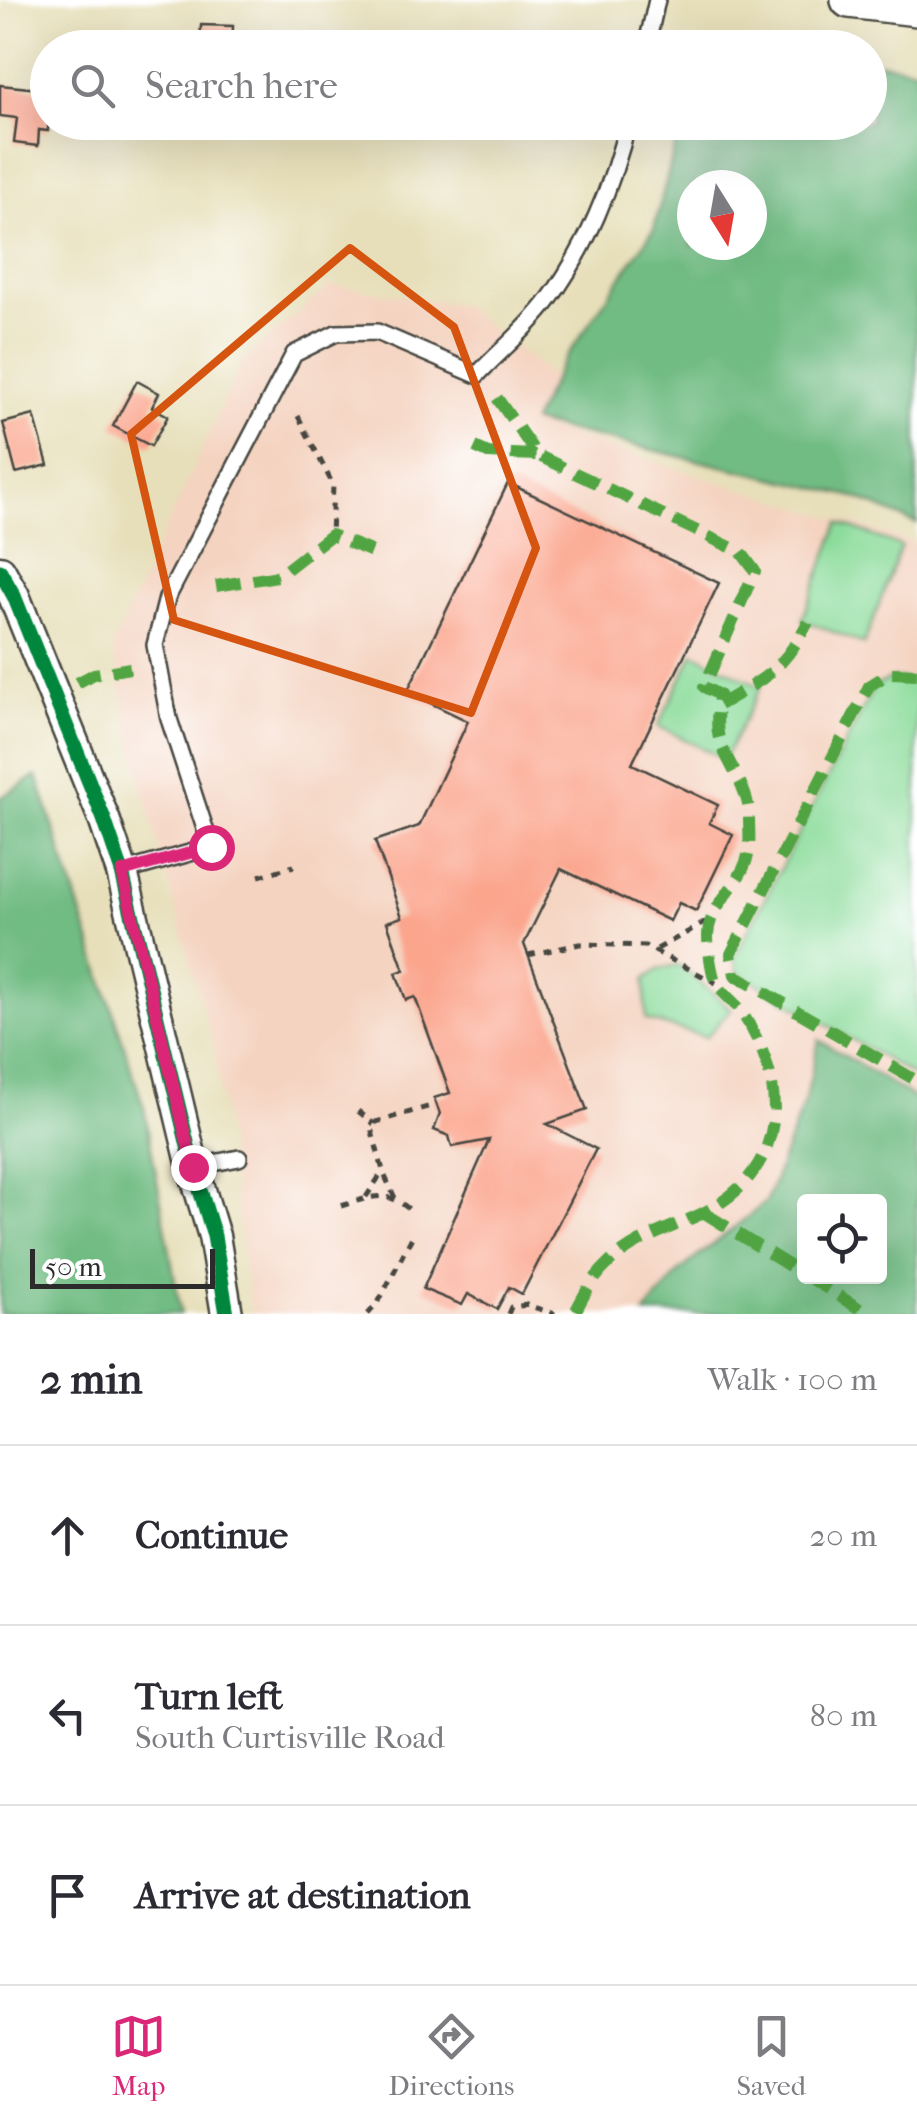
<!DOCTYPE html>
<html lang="en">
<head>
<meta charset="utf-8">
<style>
	:root { --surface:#fff; --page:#f2f2f3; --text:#2b2b33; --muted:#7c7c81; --line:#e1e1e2; --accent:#db2777 }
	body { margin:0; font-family:"IM FELL French Canon",serif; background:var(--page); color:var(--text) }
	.controls { position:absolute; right:30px; bottom:30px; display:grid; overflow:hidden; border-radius:10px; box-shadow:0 10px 40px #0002 }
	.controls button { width:90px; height:90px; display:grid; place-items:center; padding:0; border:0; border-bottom:2px solid var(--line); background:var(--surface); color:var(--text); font:50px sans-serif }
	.compass { position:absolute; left:677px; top:170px; width:90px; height:90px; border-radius:50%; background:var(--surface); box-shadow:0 10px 40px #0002; rotate:169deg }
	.scale { position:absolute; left:30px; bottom:25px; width:185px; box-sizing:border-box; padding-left:10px; border:5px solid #2b2b2b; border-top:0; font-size:28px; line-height:35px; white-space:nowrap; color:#2b2b2b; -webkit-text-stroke:8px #fff; paint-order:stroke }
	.stop { position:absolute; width:30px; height:30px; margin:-22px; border:8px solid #db2777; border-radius:50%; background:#fff }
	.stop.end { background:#db2777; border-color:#fff; box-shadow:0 2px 10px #0008 }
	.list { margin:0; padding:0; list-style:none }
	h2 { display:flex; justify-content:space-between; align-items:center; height:130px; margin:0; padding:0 40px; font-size:42px }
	h2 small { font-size:32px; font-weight:400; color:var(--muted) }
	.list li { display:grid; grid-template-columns:65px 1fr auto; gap:30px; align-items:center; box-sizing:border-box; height:180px; padding:0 40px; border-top:2px solid var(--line) }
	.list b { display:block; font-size:38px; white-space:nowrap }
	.list p { margin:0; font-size:32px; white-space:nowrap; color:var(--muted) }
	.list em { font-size:32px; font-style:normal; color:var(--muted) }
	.icon { flex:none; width:55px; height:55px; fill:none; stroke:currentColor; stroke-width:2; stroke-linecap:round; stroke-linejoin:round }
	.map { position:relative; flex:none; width:917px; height:1314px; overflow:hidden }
	.search { position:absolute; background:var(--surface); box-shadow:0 10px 40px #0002; left:30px; right:30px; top:30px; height:110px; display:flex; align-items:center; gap:25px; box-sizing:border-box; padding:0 35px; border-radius:55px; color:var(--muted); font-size:38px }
	.sheet { height:670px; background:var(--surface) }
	nav { display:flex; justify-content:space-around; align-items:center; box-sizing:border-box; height:140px; border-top:2px solid var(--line); background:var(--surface); font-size:28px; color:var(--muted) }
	nav a { display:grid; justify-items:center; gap:5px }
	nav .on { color:var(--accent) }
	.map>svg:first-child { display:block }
	.built { fill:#f4d3c0 }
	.green { fill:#8cdc9b; stroke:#5c8463; stroke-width:2.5 }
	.forest { fill:#71bc83; stroke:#4e7457; stroke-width:2.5; fill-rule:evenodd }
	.building { fill:#fba58d }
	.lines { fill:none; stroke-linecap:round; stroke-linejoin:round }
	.service-casing { stroke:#474640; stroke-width:20 }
	.minor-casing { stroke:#474640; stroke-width:35 }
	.tertiary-casing { stroke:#474640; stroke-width:40 }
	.path { stroke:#474640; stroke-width:5; stroke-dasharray:8 8; stroke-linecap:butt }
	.service { stroke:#fff; stroke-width:15 }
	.minor { stroke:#fff; stroke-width:30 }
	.tertiary { stroke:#fff; stroke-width:35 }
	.quiet { stroke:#51a443; stroke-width:12; stroke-dasharray:25 12; stroke-linecap:butt }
	.cycleway-casing { stroke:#fff; stroke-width:21 }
	.cycleway { stroke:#00873e; stroke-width:15 }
	.route { stroke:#db2777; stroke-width:12 }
	.marked { fill:none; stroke:#d5540f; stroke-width:8; stroke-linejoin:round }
</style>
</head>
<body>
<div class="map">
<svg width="917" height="1314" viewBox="0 0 917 1314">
	<rect width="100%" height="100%" fill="#fff"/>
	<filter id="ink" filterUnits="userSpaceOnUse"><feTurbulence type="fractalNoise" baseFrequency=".01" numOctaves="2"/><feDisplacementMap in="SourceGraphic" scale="20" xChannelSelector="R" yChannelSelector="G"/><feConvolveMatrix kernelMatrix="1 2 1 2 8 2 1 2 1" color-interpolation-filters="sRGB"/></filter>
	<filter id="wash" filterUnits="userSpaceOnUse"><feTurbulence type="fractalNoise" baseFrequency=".0048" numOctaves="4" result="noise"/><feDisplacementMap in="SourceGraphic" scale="40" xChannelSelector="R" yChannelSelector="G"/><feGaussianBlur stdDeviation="2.25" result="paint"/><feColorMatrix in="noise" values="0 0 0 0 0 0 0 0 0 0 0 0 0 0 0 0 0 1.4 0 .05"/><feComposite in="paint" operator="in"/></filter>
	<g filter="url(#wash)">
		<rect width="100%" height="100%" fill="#e7dfb9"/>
		<path class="built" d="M331,285L462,305L553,377L532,423L917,544V1100L819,1041L806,1097L766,1202L681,1270L644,1314H251L215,1052L142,786L112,647L242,361Z"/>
		<g class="green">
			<path d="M839,523L901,546L864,644L802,620Z"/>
			<path d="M694,653L761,687L724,759L658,726Z"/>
			<path d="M892,678L917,680V1078L738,972L734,958L875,686Z"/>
			<path d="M673,966L682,967L731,1009L706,1037L646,1020L645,979L660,969Z"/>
		</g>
		<g class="forest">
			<path d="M870,61L917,69V524L855,497L532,422L561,365L654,229L681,123L870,122ZM752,185V245H692V185Z"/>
			<path d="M37,776L144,1108L181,1314H0V798Z"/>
			<path d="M819,1040L917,1100V1314H644L681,1270L766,1202L806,1097ZM804,1202H880V1276H804Z"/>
		</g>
		<g id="blocks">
			<g class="building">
				<path d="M201,25L233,26L232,48H200Z"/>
				<path d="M0,85L48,90V131L39,130L38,146L14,143L17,118L0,116Z"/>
				<path d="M137,381L159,393L152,407L168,416L151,446L113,426Z"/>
				<path d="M34,415L48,465L16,473L3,423Z"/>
				<path d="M508,483L719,583L632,764L718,805L709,823L733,835L696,911L679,903L670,921L561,869L524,944L587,1110L547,1124L596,1149L522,1294L509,1287L497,1309L468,1294L462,1305L423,1289L489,1140L452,1147L449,1136L434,1130L440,1114L434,1098L450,1093L415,997L406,1000L396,973L404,970L387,922L402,917L375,841L419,826L468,721L407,692Z"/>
			</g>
		</g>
	</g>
	<g filter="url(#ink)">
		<use href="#blocks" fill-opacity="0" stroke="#474640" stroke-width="2.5"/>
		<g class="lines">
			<g class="service-casing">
				<g id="service">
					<path d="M646,48L657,0"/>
					<path d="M122,872L211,847L169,719L155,645L167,598L294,354L336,333L377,332L477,375C500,351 528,328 548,301C586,250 613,184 628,122"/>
					<path d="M193,1167L239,1158"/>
				</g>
			</g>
			<g class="minor-casing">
				<path id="minor" d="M0,571L14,596L104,819L122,872L193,1167L214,1236L227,1314"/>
			</g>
			<g class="tertiary-casing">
				<path id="tertiary" d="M849,0L917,8"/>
			</g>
			<g class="path">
				<path d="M298,416L333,485L331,535"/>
				<path d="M259,876L294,866"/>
				<path d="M657,949L713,918"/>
				<path d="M528,955L580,944L645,946L716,983"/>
				<path d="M358,1111L374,1124"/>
				<path d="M366,1197L383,1171"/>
				<path d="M395,1198L384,1174L371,1128L376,1122L431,1106"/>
				<path d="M341,1206C371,1197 387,1188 412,1212"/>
				<path d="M368,1314L378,1303L412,1237"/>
				<path d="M508,1314L511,1307L527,1305L555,1314"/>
			</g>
			<use href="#service" class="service"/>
			<use href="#minor" class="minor"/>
			<use href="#tertiary" class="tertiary"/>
			<g class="quiet">
				<path d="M497,398L537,455L741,552L755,571L704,687L719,695C718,707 716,721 718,733C721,756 751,789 749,817C749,831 751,850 746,862C737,888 708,907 708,936C708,948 711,969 715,981C720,992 733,1000 740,1010C773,1058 790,1121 753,1172C715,1225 652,1222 608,1264C592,1279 584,1295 574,1314"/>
				<path d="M475,447L488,453L537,455"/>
				<path d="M216,586L278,576L331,535L375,553"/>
				<path d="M917,674L890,673L869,686L731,954L735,975L917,1081"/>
				<path d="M77,683L94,674L130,668"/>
				<path d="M719,705C766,677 781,673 808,622"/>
				<path d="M706,1214L804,1275"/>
				<path d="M807,1276L868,1314"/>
			</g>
			<g class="cycleway-casing">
				<path id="cycleway" d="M0,571L14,596L104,819L122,872L193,1167L214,1236L227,1314"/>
			</g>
			<use href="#cycleway" class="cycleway"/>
		</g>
	</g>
	<g class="lines" filter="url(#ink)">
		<path class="route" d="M193,1167L122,872L211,847"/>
	</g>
	<path class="marked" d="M350,248L454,327L536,548L471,713L174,620L131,434Z"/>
</svg>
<div class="controls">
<button><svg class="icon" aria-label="locate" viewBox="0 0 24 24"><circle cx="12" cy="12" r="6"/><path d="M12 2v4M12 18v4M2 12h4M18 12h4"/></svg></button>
</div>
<svg class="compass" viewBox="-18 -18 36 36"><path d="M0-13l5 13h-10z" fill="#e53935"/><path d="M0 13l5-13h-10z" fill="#7c7c81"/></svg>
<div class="scale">50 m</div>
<div class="stop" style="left:211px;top:847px"></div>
<div class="stop end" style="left:193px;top:1167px"></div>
<div class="search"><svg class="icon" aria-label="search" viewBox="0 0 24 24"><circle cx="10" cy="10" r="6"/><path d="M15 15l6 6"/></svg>Search here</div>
</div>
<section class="sheet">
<h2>2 min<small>Walk · 100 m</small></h2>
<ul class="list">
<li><svg class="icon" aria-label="ahead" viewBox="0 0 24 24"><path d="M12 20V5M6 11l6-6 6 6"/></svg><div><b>Continue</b></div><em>20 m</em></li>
<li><svg class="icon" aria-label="left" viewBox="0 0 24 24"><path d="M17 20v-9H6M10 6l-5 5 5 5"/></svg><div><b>Turn left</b><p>South Curtisville Road</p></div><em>80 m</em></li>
<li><svg class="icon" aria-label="arrive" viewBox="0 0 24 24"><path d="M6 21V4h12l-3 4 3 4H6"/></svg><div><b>Arrive at destination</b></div></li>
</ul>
</section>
<nav>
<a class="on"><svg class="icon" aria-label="map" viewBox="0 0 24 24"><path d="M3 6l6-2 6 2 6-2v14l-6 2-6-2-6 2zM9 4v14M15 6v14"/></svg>Map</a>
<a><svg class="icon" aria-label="directions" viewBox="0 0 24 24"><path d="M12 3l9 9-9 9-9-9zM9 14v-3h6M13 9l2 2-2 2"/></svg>Directions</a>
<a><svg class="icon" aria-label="saved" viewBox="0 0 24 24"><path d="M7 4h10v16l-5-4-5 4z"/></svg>Saved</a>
</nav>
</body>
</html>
